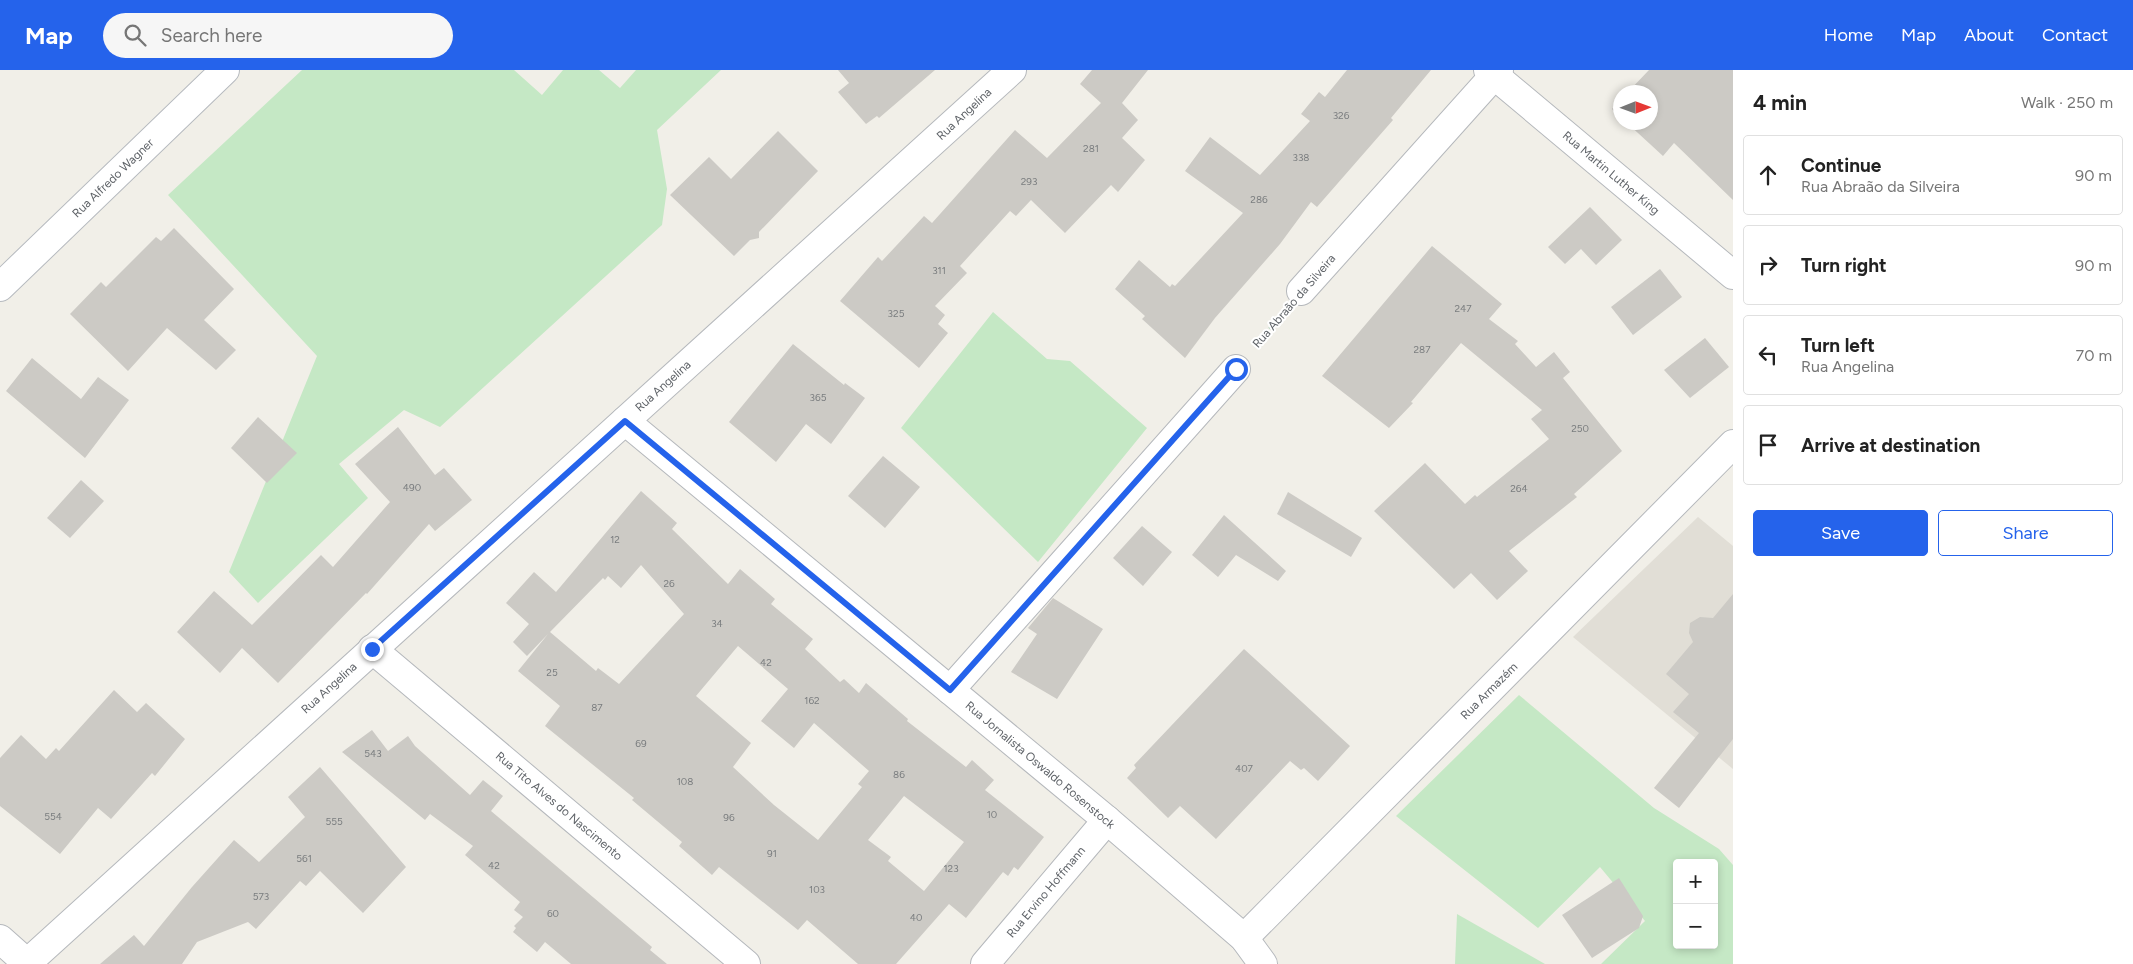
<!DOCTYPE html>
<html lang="en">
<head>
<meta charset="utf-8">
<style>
	:root { --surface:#fff; --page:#f6f6f6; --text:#222; --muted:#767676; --line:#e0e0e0; --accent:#2563eb }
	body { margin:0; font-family:Figtree,sans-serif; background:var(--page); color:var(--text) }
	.controls { position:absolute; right:15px; bottom:15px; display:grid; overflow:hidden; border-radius:5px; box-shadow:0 2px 8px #0003 }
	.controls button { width:45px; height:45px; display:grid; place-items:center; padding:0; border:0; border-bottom:1px solid var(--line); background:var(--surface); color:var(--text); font:25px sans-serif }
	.compass { position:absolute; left:1613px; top:15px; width:45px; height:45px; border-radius:50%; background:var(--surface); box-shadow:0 2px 8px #0003; rotate:89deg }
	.stop { position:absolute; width:15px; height:15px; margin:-11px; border:4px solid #2563eb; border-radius:50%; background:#fff }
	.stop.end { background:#2563eb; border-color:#fff; box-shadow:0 1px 5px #0008 }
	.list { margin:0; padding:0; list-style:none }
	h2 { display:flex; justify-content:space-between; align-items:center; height:65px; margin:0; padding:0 20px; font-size:21px }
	h2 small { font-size:16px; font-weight:400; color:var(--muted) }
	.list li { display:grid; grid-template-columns:32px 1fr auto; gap:15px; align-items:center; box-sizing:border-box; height:80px; margin:0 10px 10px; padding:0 10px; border:1px solid var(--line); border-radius:5px }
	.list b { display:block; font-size:19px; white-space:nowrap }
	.list p { margin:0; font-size:16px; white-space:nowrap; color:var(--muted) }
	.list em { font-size:16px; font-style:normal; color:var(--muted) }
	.actions { display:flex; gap:10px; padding:15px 20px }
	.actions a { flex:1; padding:11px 0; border:1px solid var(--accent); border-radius:5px; text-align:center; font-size:18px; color:var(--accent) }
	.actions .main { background:var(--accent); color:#fff }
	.icon { flex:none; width:28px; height:28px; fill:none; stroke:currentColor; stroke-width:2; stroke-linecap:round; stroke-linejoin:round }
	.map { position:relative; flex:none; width:1733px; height:894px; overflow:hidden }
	header { display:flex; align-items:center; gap:30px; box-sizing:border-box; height:70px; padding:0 25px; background:var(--accent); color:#fff }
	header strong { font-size:24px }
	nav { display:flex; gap:28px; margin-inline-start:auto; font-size:18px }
	.search { width:350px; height:45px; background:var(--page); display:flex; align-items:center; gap:12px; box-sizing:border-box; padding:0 18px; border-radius:28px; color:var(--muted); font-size:19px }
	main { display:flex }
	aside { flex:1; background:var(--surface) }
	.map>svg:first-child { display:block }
	.education { fill:#e1ded6 }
	.green { fill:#c5e8c5; fill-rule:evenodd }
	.building { fill:#cccac5; fill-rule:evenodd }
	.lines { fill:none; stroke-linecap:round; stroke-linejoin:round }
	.street-casing { stroke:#b5b8bc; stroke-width:30 }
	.secondary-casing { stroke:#b6babf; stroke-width:30 }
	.path { stroke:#9cc7a9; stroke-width:3; stroke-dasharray:5 2.5; stroke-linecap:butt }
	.street { stroke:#fff; stroke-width:28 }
	.secondary { stroke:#fff; stroke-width:28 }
	.route { stroke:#2563eb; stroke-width:6 }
	.labels { text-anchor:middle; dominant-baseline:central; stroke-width:4; stroke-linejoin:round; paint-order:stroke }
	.number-label { font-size:10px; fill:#7a7d7f }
	.street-label { font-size:12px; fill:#5f6368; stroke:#fff }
</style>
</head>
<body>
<header>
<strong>Map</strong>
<div class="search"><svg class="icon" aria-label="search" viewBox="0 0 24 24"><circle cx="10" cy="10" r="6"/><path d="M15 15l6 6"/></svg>Search here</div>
<nav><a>Home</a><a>Map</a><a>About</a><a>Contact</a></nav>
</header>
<main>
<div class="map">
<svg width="1733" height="894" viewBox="0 0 1733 894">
	<rect width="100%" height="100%" fill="#f1efe8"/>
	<path class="education" d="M1698,447L1733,476V699L1573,567Z"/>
	<g class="green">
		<path d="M302,0H514L542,25L563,0H599L620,18L636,0H721L657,60L667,119L662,155L440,357L404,340L339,394L368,428L258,533L229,502L317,286L168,125Z"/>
		<path d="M993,242L1047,289L1070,291L1147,358L1038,492L901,358Z"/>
		<path d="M1519,625L1654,738L1719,779L1733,795V894H1601L1645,851L1600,797L1538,858L1396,746ZM1677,793H1714V875H1677Z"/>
		<path d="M1457,844L1545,894H1455Z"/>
	</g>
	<g class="building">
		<path d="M838,0H935L879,48L877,46L866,54L838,22L849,13Z"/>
		<path d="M1092,0H1148L1122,33L1138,50L1122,68L1145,90L1118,122L1111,115L1065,163L1031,130L1016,146L1010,141L960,196L967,203L935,236L945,245L938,254L948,263L919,298L840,231L878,187L882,191L924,146L932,153L1015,60L1047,88L1101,33L1080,14Z"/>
		<path d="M1347,0H1431L1391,48L1393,50L1317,137L1311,132L1280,174L1215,248L1185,288L1142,249L1145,246L1115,219L1139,190L1170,217L1172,214L1175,216L1243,143L1185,101L1210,67L1260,105L1310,51L1301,44L1319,22L1325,27Z"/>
		<path d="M1649,0H1733V130L1674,73L1663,86L1626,52H1650V22H1628Z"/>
		<path d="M1620,30V47L1612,39Z"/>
		<path d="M778,61L818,101L759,162V168L750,170L734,186L670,125L709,87L731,109Z"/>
		<path d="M1590,137L1622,170L1596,195L1581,179L1565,194L1548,177Z"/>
		<path d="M174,158L234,219L204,250L236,280L216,300L167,258L128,301L70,244L101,212L106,217L156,167L161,171Z"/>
		<path d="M1432,176L1502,234L1489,249L1518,271L1515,274L1536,297L1554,282L1570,302L1563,308L1622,381L1574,424L1577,427L1509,481L1528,501L1497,530L1471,503L1454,519L1374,441L1425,393L1465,434L1475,425L1477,427L1549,369L1531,349L1542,340L1461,273L1411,332L1413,333L1389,358L1322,306Z"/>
		<path d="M1660,199L1682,227L1633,265L1611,237Z"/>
		<path d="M1705,268L1729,297L1690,328L1664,300Z"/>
		<path d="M793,274L844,315L845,313L865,328L831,374L806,354L776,392L729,352Z"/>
		<path d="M32,288L81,329L98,307L129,330L85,388L6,321Z"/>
		<path d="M258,347L297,383L267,413L231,378Z"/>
		<path d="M398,357L435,405L444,398L472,430L435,461L429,454L367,524L366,523L278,613L242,578L220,603L177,562L214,521L252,555L321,485L333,497L390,432L355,394Z"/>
		<path d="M883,386L920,417L885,458L848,426Z"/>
		<path d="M81,410L104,431L70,468L47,448Z"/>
		<path d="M641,421L677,453L672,459L728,514L740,499L775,529L771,534L813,569L805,579L840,612L844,609L859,623L866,613L908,649L907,651L966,697L972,690L994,710L985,720L1044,767L1018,800L1014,797L1008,806L1003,802L966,848L949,834L896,894H858L807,850L798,860L719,797L712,805L679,776L682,772L632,730L634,728L545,656L560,636L518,601L548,564L527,586L513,572L529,554L506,533L534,502L556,522ZM641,495L684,544L619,614L598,598L596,601L550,562L603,508L605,510L608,506L621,518ZM738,576L788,619L761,651L794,678L814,653L869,701L858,714L862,717L818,770L774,735L733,697L751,673L696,626ZM904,726L964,772L924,821L888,791L891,787L868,770Z"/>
		<path d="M1288,422L1362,468L1351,487L1277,444Z"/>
		<path d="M1224,445L1286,501L1278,511L1236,485L1218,507L1192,485Z"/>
		<path d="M1142,456L1172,482L1143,516L1113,488Z"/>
		<path d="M1733,524V669L1679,738L1654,718L1699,663L1673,642L1689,624L1666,604L1693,572L1689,563L1690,553L1700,547L1713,548Z"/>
		<path d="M1053,528L1103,559L1057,629L1011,602L1037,564L1028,558Z"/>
		<path d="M1244,579L1350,676L1318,711L1304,698L1301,700L1290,691L1216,769L1180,736L1168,748L1127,708L1136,698L1134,695Z"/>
		<path d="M114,620L137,642L146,633L185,669L155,706L152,703L111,749L98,738L60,784L0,736V688L21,665L46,689L56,678L59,681Z"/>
		<path d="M372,660L388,681L408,666L415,676L470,725L483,710L503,726L491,741L652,877L650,880L667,894H571L545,872L537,882L513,862L516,858L514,856L523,847L514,840L520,832L465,785L473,776L430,744L425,750L342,682Z"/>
		<path d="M320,697L406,797L363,843L320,801L306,816L300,811L256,859L248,852L197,872L182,894H100L134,865L144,876L192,817L234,770L259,792L305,747L288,727Z"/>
		<path d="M1619,808L1643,846L1639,858L1592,888L1562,845Z"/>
	</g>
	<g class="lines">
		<g class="street-casing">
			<g id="street">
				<path d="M1488,0L1733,205"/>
				<path d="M1301,221L1499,0"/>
				<path d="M625,351L1107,750L1244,868L1263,894"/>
				<path d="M372,579L746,894"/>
				<path d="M950,620L1236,299"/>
				<path d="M1244,868L1733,374"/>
				<path d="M0,869L27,893"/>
				<path d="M26,894L1012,0"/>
				<path d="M985,894L1107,750"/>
			</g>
		</g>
		<g class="secondary-casing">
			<path id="secondary" d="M0,217L225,0"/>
		</g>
		<path class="path" d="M1255,276L1283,243"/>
		<use href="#street" class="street"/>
		<use href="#secondary" class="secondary"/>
	</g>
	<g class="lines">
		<path class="route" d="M372,579L625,351L950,620L1236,299"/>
	</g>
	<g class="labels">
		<g class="number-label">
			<text x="1341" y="45">326</text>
			<text x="1091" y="78">281</text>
			<text x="1301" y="87">338</text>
			<text x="1029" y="111">293</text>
			<text x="1259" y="129">286</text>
			<text x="939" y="200">311</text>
			<text x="1463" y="238">247</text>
			<text x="896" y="243">325</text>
			<text x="1422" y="279">287</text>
			<text x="818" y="327">365</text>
			<text x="1580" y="358">250</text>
			<text x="412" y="417">490</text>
			<text x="1519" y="418">264</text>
			<text x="615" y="469">12</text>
			<text x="669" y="513">26</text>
			<text x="717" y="553">34</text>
			<text x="766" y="592">42</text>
			<text x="552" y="602">25</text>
			<text x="812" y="630">162</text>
			<text x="597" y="637">87</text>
			<text x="641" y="673">69</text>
			<text x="373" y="683">543</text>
			<text x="1244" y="698">407</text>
			<text x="899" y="704">86</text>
			<text x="685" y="711">108</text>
			<text x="992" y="744">10</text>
			<text x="53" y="746">554</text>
			<text x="729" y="747">96</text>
			<text x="334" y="751">555</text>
			<text x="772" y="783">91</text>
			<text x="304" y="788">561</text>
			<text x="494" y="795">42</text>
			<text x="951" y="798">123</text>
			<text x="817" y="819">103</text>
			<text x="261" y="826">573</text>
			<text x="553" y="843">60</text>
			<text x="916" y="847">40</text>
		</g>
		<g class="street-label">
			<text transform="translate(964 44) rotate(-43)">Rua Angelina</text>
			<text transform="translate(1611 103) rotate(40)">Rua Martin Luther King</text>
			<text transform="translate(113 108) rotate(-44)">Rua Alfredo Wagner</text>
			<text transform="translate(1294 231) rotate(-49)">Rua Abraão da Silveira</text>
			<text transform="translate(663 316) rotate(-42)">Rua Angelina</text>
			<text transform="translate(329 618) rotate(-42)">Rua Angelina</text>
			<text transform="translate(1489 621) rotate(-45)">Rua Armazém</text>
			<text transform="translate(1040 695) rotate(40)">Rua Jornalista Oswaldo Rosenstock</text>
			<text transform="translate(559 736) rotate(40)">Rua Tito Alves do Nascimento</text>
			<text transform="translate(1046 822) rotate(-50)">Rua Ervino Hoffmann</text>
		</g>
	</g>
</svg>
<div class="controls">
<button>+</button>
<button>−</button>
</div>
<svg class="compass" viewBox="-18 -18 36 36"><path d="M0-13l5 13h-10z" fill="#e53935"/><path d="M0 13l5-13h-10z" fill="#767676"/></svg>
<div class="stop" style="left:1236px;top:299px"></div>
<div class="stop end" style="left:372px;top:579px"></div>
</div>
<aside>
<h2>4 min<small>Walk · 250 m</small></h2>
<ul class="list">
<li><svg class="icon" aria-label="ahead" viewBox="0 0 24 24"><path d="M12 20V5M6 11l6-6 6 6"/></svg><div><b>Continue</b><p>Rua Abraão da Silveira</p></div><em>90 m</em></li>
<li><svg class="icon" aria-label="right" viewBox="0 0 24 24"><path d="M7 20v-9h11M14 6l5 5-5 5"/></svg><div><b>Turn right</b></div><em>90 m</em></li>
<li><svg class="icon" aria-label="left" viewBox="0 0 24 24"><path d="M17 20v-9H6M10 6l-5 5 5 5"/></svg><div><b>Turn left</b><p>Rua Angelina</p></div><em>70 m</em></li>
<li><svg class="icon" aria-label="arrive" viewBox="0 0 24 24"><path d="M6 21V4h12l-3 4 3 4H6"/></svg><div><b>Arrive at destination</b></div></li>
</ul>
<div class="actions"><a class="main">Save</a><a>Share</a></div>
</aside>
</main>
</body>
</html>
